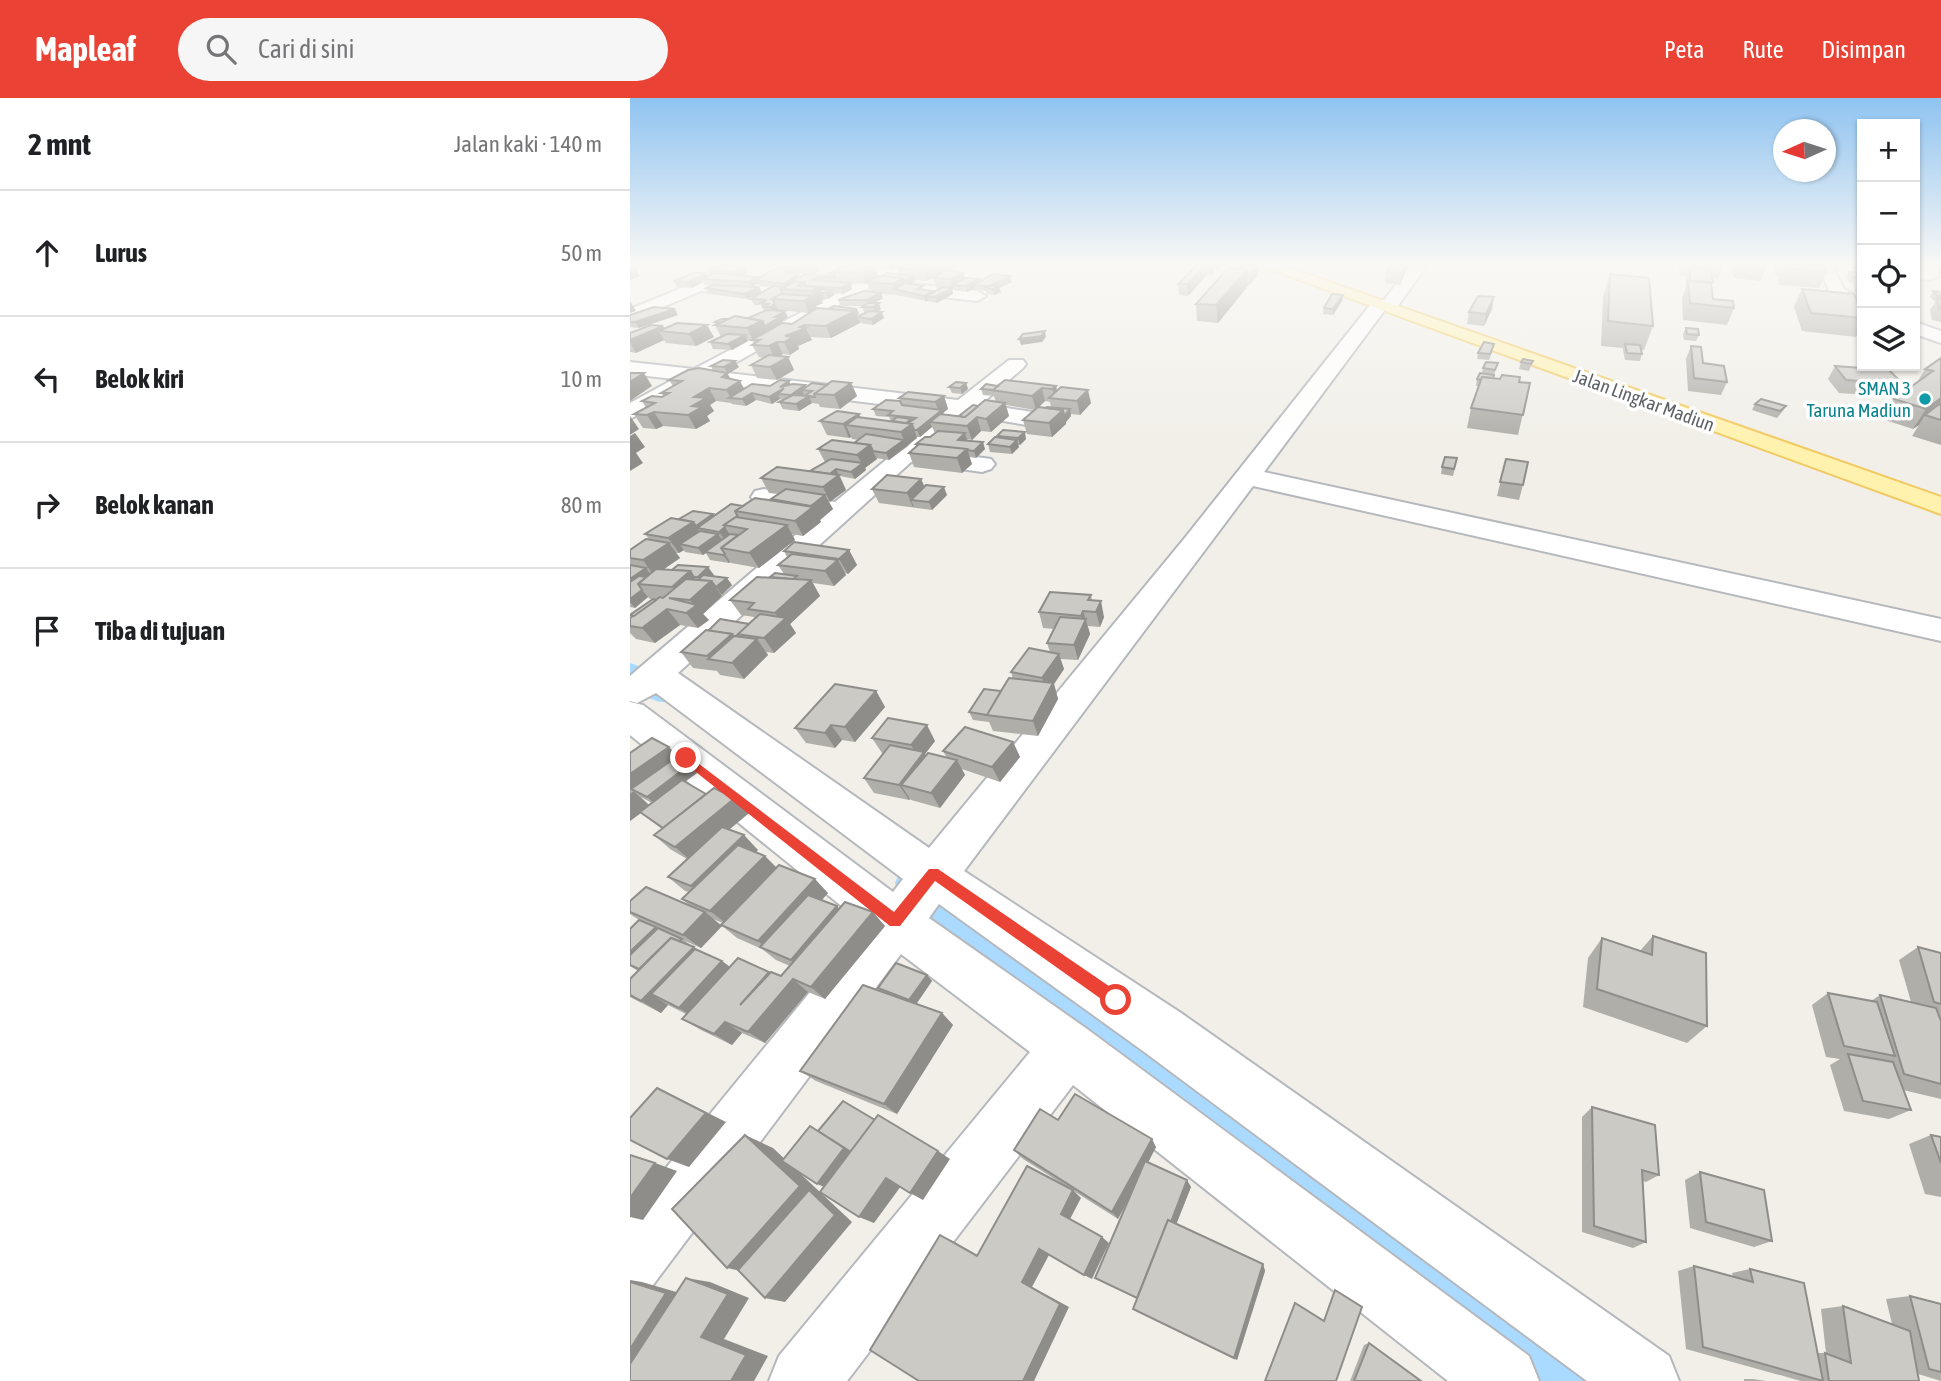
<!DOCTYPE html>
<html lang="id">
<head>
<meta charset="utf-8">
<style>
	:root { --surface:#fff; --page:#f6f6f6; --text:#202124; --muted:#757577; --line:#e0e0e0; --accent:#ea4335 }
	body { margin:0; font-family:"Asap Condensed",sans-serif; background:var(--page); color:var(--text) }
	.controls { position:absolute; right:21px; top:21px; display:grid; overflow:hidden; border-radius:0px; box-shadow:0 2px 5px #0004 }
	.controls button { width:63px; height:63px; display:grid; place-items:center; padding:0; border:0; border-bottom:2px solid var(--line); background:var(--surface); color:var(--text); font:35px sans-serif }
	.compass { position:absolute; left:1143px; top:21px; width:63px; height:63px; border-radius:50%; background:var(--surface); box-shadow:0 2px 5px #0004; rotate:267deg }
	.stop { position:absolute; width:21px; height:21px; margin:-16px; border:5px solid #ea4335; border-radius:50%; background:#fff }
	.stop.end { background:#ea4335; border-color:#fff; box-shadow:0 2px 7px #0008 }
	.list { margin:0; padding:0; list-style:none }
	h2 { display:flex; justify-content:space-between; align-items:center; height:91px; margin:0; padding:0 28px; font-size:30px }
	h2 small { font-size:23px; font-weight:400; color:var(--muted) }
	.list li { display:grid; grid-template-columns:46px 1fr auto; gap:21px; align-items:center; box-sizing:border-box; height:126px; padding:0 28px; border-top:2px solid var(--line) }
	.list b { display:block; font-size:26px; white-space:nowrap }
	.list em { font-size:23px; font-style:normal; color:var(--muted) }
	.icon { flex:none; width:38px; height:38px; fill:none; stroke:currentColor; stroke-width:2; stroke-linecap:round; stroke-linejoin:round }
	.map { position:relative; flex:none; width:1311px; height:1283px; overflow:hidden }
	header { display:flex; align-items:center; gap:42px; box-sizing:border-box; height:98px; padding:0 35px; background:var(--accent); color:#fff }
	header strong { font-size:33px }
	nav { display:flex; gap:38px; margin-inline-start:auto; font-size:24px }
	.search { width:490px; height:63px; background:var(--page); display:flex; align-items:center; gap:18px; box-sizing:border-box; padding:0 24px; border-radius:38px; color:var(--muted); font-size:26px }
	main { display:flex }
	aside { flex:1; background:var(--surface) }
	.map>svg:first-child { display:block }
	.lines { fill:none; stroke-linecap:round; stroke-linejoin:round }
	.canal { fill:#aadaff; fill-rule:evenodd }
	.minor-casing { stroke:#b5b8bc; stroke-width:4 }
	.major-casing { stroke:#f2c960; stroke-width:4 }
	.minor { fill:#fff; fill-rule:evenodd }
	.major { fill:#fff2af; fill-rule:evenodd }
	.wall { fill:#afaea9; fill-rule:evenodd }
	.shaded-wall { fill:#8f8d8a }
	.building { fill:#cccac5; stroke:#8f8d8a; stroke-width:2 }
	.route { fill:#ea4335 }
	.culture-dot { fill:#0f9aa8; stroke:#fff; stroke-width:2.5 }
	.labels { text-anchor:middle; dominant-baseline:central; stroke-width:7; stroke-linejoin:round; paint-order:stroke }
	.far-culture-label { font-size:19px; fill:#0d838f; stroke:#fff; text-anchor:end }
	.far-street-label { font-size:19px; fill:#5f6368; stroke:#fff }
</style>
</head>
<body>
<header>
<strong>Mapleaf</strong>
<div class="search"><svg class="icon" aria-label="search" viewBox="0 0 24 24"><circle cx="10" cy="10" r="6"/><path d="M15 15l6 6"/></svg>Cari di sini</div>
<nav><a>Peta</a><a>Rute</a><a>Disimpan</a></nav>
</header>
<main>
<aside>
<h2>2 mnt<small>Jalan kaki · 140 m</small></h2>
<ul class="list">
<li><svg class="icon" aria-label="ahead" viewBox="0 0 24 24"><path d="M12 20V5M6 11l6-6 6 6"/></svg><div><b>Lurus</b></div><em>50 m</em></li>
<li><svg class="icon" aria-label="left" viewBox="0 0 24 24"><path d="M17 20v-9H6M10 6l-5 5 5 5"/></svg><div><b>Belok kiri</b></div><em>10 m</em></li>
<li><svg class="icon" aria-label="right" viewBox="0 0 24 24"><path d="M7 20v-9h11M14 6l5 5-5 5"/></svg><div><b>Belok kanan</b></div><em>80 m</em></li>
<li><svg class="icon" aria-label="arrive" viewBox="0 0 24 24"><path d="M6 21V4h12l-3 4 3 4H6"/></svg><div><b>Tiba di tujuan</b></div></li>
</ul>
</aside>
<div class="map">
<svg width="1311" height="1283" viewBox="0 0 1311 1283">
	<rect width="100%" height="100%" fill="#f1efe8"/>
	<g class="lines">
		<g class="canal">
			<path d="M0,565C15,569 37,584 44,597L41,603C24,608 13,595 0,585Z"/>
			<path d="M280,771L291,775L954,1266L961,1283H899L269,795L265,785L269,775Z"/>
		</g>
		<g class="minor-casing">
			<g id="minor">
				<path d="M261,167H280L89,274L328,302L379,262H393L396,266L393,270L351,306L409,315L417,317L421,322L417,327L409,329L337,317L295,352L361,361L365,366L361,371L352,374L281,364L48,575L299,750L554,441L744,202H754L781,167H797L767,209H757L634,374L1311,521V543L623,388L334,773L551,915L1039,1258L1049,1283H957L513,953L309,806L299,820L457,931L899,1258L909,1283H818L443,987L217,1283H139L149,1258L400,954L271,856L23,1187L0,1196V1114L235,827L0,637V604L13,607L263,794L273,781L26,595L7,605L0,603V578L190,416L125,405L121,399L125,393L134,391L205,404L314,314L71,284L0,321V305L44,281L0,276V264L64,271Z"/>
				<path d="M1189,167H1201L1214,191L1232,202V214L1201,198Z"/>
				<path d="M1311,167V177L1300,182L1285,181V171Z"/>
				<path d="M69,183L189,191L198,196L189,201L71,193L0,223V211Z"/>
				<path d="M273,185L347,193L356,198L347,203L267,194L265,190Z"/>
				<path d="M1285,224L1311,233V245L1285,236Z"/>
			</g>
		</g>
		<g class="major-casing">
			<path id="major" d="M629,167H651L1311,399V416Z"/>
		</g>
		<use href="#minor" class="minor"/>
		<use href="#major" class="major"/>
	</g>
	<g class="wall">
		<path d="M216,167L244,168L248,178L269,176L267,170L326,169L320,172L333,175L335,180L350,183L380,178L382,184L369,190L371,194L365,197L357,196L356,193L345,192V190L337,194L322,192L323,196L307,205L266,197L251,196L253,200L244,205L251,211L247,214L254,220L243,227L230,225L201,240L180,239L182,242L168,248L169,251L160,257L153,256L149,258L158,259L164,272L147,282L127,280L121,267L134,260L129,259L122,247L124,246L122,242H117L118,243L102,252L83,251L80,244L91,239L85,227H86L85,224L97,221L117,220L134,213L131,207H124L121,201L141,189L129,188L128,185L122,189H129L132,195L117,201L79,196L76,190L82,187H75L73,184L62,190L47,189L44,183L78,178L80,177L77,172L117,175L112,177L128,181L171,170L190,172L183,176L192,177L194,182L193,183H195L193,179ZM172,174L173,177L175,176L170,180L168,176ZM306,178L304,180L307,191H310L304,194L303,193L294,192L281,186L285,182L296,183ZM220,185L236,186L237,185L241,194L208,202L211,208H233L232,209L234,214L236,215L227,219V217L229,216L227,211L187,210L186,208L193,205L191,202L194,200L198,201L204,197L203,195L213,196L222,191ZM148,212L179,215L162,226L153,225L152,223L158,219L147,213Z"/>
		<path d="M252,167H270L262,172L253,171Z"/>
		<path d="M567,167H593L588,172L584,171V174L581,177H577L558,198L549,197L548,186Z"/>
		<path d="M761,167H777L776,173L770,187L755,185L756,174Z"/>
		<path d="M1048,167H1094L1088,181L1082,180L1083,184L1082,188L1083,201L1104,210L1097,227L1053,222L1052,200L1056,189V178L1050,177Z"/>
		<path d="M1100,167H1133L1135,172L1130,183L1104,180Z"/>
		<path d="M1143,167H1194L1197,174L1189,190L1149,187L1148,182L1149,178H1146L1144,173L1145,170H1144Z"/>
		<path d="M1302,167H1311V179L1307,174L1310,168Z"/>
		<path d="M598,170L628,177L619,187H618V188L588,225L567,223L566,206Z"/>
		<path d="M1225,170H1232V196H1227L1224,192L1225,189L1223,185H1220L1216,180L1219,174L1222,175Z"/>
		<path d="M980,176L1023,228L1014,252H1011L1012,256L1010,263L995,262L993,252V250L971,248L973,199Z"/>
		<path d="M1172,191L1232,213V227L1226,239L1172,233L1164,209Z"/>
		<path d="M1303,193L1311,194V224L1302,222L1300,212L1305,204L1300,199Z"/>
		<path d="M713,197L712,203L703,217L693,216L694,210Z"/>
		<path d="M864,199L862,211L854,228L837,226L839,214Z"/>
		<path d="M0,217H48L9,230L0,229Z"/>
		<path d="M33,228L34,231L84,239L66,248L36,245L34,242L6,255L0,254V235Z"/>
		<path d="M1056,230L1069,237L1066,243L1054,242L1053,236Z"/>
		<path d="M1061,248L1073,265L1097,284L1091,297L1058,293L1056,261Z"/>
		<path d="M863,252L859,262L847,261L848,255Z"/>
		<path d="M1311,260V347L1282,338L1289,327L1283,331L1252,321L1264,301L1286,286L1295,271Z"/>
		<path d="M903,263L899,273L889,271L891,264Z"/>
		<path d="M868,265L863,280L900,285L888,337L837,330L841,310L848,288H846L847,281L852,275L853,270Z"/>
		<path d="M81,268L109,269L98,276L100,281L114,291L161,286L176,289L221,285L227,298L210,311L190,309L189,306L182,305L169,313L153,311L149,304L153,302L150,301L142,306L126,302L116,308L102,306L101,305L86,303L80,307L84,313L77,318L80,323L66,331L33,328L26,331L13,330L4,316L16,310L12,303L33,298L31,295L43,288L39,282L83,273Z"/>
		<path d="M1205,268L1273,286L1265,299L1209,295L1198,281Z"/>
		<path d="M336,285L338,291L332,296L322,295L319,289Z"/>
		<path d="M368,288H426L427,293L461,305L450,317L441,316V318L436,324V326L422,339L397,336L393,322L405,312L376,307L379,318L361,334L351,333L342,342L337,341L355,351L346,360L339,359L342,366L332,375L284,369L279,355L287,348L286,346L300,339L305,335L302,329L290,339H287L277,349L259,362L246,360L247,361L235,370L236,372L225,381L210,378L216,392L199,404L203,411L190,422L191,424L173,438L162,436L165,442L129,470L101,465L100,464L99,465L80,462L76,455L73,457L55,454L54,452L49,455H46L50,460L34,471L84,477L82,478L102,487L91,497L92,498L73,516L79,522L68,530L50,527L25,545L6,541L0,535V520L1,519L0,516L22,501H20L18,499L5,510L0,509V452L19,441L15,436L49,421L85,418L113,408L142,403L141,401L148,396L139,395L131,380L180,374L195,364L188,351L224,345L229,342L222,341L221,339L219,340L197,337L190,323L230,319L261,323L259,319L246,318L243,311L270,303L269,300L314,298L318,311L313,315L314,317L329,318L348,308L366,304L364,298L353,297L351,291ZM415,303L420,304L421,310L408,309Z"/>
		<path d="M1125,306L1156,308L1152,314L1147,320L1122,312Z"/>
		<path d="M367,338L396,341L390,347H388L389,349L382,356L360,354L358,346L367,340Z"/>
		<path d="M827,360L823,378L811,376L812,369Z"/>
		<path d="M876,361L893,387L889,402L867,398Z"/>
		<path d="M291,381L295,389L317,397L302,412L249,405L242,391Z"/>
		<path d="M219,452L227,467L218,476L215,475L216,477L204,488L183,485L190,498L160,526L166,535L144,555L136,554L138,557L114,581L90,577L87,573L63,570L51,554L119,526L125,521L124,519L111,517L100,502L140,479L154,476L148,467L157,459L154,453Z"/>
		<path d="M461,497L462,503L474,519L470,529L458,528L460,536L448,562L430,561L434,571L424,586L428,601L408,638L363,633L359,624L343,622L339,614L371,593L383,581L381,574L420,554L417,545L424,531L413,530L409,514Z"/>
		<path d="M246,593L255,609L225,644L212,642L205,650L176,645L165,630Z"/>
		<path d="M242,640L305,643L295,656L296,657L317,660L313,653L383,644L390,659L370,684L332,671L335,677L310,710L281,702L280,701L279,702L244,695L234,680L253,656L252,655Z"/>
		<path d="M0,655L53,664L67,675L54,684L76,696L105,700L119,715L99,732L128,752L126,754L147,770L198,795L192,802L207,808L209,811L255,828L195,901L178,894L135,945L112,935L102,947L71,932L52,921L56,916L38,907L31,915L0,899V881L8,873L0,868V831L9,822L0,816V803L60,808L52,801L59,794L55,793L38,779L57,761L40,751L24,737L32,731L11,715L0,723ZM11,699L22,705L19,707ZM83,821L93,825L91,827L107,840L132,851L146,862L160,868L151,878L139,874L100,869L92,863L67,852L55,843L71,850L92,828Z"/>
		<path d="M1023,838L1077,928L1057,945L953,909L958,860L972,840L1010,853Z"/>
		<path d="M1288,849L1311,855V1001L1273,992L1281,1012L1259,1021L1214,1013L1200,967L1210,961L1196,959L1182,907L1198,895L1241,903L1250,897L1281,904L1269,862Z"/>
		<path d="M297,877L302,883L286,906L312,915L323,927L267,1016L186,983L170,973L250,893L248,890Z"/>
		<path d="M962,1009L1029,1077L1016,1084L1013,1083L1016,1144L1003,1150L952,1134V1019Z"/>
		<path d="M428,1022L526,1049L518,1065L561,1089L546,1126L633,1166L635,1173L607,1262L503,1211L507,1201L465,1180L500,1098L488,1121L393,1061L384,1052Z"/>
		<path d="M1301,1037L1311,1039V1099L1295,1096L1279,1046Z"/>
		<path d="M1070,1074L1142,1143L1124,1149L1060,1130L1055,1082Z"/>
		<path d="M1064,1168L1103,1179L1102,1175L1120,1171L1188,1255H1196L1191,1211L1213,1208L1262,1226L1256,1201L1280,1198L1311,1206V1283L1288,1276L1289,1283H1171L1056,1251L1048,1173Z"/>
		<path d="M739,1245L791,1283H720L734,1247Z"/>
		<path d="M1114,1281H1123L1136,1283H1114Z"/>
	</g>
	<g class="shaded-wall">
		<path d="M188,167L190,172L183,176L181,171Z"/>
		<path d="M260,167H270L262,172Z"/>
		<path d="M304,167H326V169L296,183L293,172Z"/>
		<path d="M577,167V177L558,198L557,186Z"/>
		<path d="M627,167L628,177L619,187V176Z"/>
		<path d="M775,167H777L776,173L770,187L771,176Z"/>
		<path d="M5,168L10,178L0,182V170Z"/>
		<path d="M170,168L172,174L168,176L170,181L156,191L154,186L153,175Z"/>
		<path d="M244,168L248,179L237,184V185L236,186L232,175Z"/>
		<path d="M584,168V174L581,177L580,172Z"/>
		<path d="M115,169L117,175L107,179L104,174Z"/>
		<path d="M617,172L618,188L588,225L586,207Z"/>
		<path d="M76,175L79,181H72L73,184L62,190L59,184Z"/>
		<path d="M333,175L337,186L322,187L321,181Z"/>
		<path d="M192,177L194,182L185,188L182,182Z"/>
		<path d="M284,178L286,183L278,188L276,182Z"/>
		<path d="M380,178L382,184L369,190L371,194L365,197L361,187Z"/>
		<path d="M127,179L128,182H126L128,185L121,189L118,184Z"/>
		<path d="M273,180L277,191H264L266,197L262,186Z"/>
		<path d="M349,181L351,186L344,187L345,190L337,194L336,188Z"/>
		<path d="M220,185L222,191L213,196L211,190Z"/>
		<path d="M129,189L132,195L117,201L114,196Z"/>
		<path d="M189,189L194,200L191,202L193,205L186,208L187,210L179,215L174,203L182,198L185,202L181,193Z"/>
		<path d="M322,190L323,196L307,205L305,199Z"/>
		<path d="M202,192L204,197L198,201L196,195Z"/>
		<path d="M303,193L305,198H296L298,202L296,204L294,198Z"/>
		<path d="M251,195L253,200L239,208L237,202Z"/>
		<path d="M713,197L712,203L703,217V211Z"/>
		<path d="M864,199L862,211L854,228L856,216Z"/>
		<path d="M0,203L6,213L0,215Z"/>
		<path d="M249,205L251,211L245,215L243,209Z"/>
		<path d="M145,206L148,212L143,215L140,209Z"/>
		<path d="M45,211L48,217L9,230L5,224Z"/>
		<path d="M227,211L229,216L227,217L230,225L201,240L196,228L206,217Z"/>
		<path d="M155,213L158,219L152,223L153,225L138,234L135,228L145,219Z"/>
		<path d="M252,214L254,220L243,227L241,221Z"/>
		<path d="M132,223L138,235L123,242L117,230Z"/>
		<path d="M77,227L84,239L66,248L59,236Z"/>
		<path d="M174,227L182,242L168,248L169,251L160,257L154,244L155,238Z"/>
		<path d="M33,228L36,234L29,233L34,242L6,255L0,244V242Z"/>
		<path d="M415,233L416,239L412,244L391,247L389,241Z"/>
		<path d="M115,237L118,243L102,252L98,246Z"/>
		<path d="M147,244L153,256L145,261L139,248Z"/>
		<path d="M158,259L164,272L147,282L140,269Z"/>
		<path d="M105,263L109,269L98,276L94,269Z"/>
		<path d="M14,275L22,288L0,303V284Z"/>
		<path d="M97,275L104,287L110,283L117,296L101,300L96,292L92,279Z"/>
		<path d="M159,283L162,290L148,296L150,301L142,306L139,299L150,289Z"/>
		<path d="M221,285L227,298L210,311L204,297Z"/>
		<path d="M336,285L338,291L332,296L330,290Z"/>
		<path d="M175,287L178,292H172L174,296L164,303L161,297Z"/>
		<path d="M426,288L429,301H425L422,291Z"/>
		<path d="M79,290L86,303L80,307L84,313L77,318L80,323L66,331L58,317L62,308L64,299Z"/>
		<path d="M412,290L415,303L406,312L402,298Z"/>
		<path d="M458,292L461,305L450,317L447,303Z"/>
		<path d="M122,295L126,302L116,308L112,301Z"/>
		<path d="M179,298L182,305L169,313L166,306Z"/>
		<path d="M314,298L318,311L313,315L315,318L300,324L302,329L290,339L287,332L309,314L305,304Z"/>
		<path d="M1311,300V309L1295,317L1289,327L1283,331L1296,311Z"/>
		<path d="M375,305L379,318L361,334L356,321Z"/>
		<path d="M440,311L441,318L436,324V326L422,339L419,325L433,312Z"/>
		<path d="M24,314L33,328L26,331L17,317Z"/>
		<path d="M229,316L235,329L216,327L221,339L219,340L213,326Z"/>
		<path d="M0,318L9,331L0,337Z"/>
		<path d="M347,319L351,333L342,342L337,328Z"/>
		<path d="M281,321L287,340L259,362L256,355L274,342L269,330Z"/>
		<path d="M395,334L396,341L390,347L388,340Z"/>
		<path d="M5,335L15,349L6,355L13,365L0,373V338Z"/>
		<path d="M335,335L337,342H328Z"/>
		<path d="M387,342L389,349L382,356L380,349Z"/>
		<path d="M353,344L355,351L346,360L344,353Z"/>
		<path d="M240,347L247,361L235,370L236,372L225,381L221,374L232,366L227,357Z"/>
		<path d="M337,351L342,366L332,375L327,360Z"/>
		<path d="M206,371L216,392L200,404L193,389V381Z"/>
		<path d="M291,381L297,396L281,402L284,409H283L277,395Z"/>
		<path d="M314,389L317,397L302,412L299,404Z"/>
		<path d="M195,397L203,411L190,422L191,424L173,438L165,423L182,410L181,408Z"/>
		<path d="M83,416L88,423L67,430L73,439L50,446L54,452L49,455L38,440L63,424Z"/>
		<path d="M157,427L165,442L129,470L119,455Z"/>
		<path d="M95,429L100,437L94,441L89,434Z"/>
		<path d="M88,436L93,443L75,454L76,455L73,457L68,450Z"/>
		<path d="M39,445L50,460L24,478L13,462Z"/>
		<path d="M219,452L227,467L218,476L209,461Z"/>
		<path d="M95,456L100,464L99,465L93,457Z"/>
		<path d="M208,462L216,477L204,488L195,473Z"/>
		<path d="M78,469L84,477L73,486L68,479Z"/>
		<path d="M16,470L22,478L0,489V481Z"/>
		<path d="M60,473L70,488L52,501L42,489Z"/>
		<path d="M97,480L102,487L92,497L86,489Z"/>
		<path d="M181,482L190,498L160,526L166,535L144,555L134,540L151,524L145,515Z"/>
		<path d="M81,483L92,498L73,516L79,522L68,530L56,515L65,508L60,502Z"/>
		<path d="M12,492L18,499L5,510L0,504V501Z"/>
		<path d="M471,503L474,519L470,529L466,514Z"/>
		<path d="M37,511L50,527L25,545L12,530Z"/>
		<path d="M453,513L460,536L448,562L444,547L453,527L451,518Z"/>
		<path d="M102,536L108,537L113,544L80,562L77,558Z"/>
		<path d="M127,541L138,557L114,581L102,565Z"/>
		<path d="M429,556L434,571L424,586L428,601L408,638L403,623L417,596L412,580Z"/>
		<path d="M246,593L255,609L225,644L215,629Z"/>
		<path d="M201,627L212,642L205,650L195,635Z"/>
		<path d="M297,627L305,643L295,656L303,669L271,687L280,701L279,702L269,687L289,660L281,647Z"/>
		<path d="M383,644L390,659L370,684L362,669Z"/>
		<path d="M39,649L53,664L1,691L20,708L0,723V696L4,693L0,690V676Z"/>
		<path d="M327,662L335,677L310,710L301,695Z"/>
		<path d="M59,667L67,675L25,706L17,699Z"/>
		<path d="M105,700L119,715L61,763L45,749Z"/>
		<path d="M114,737L128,752L77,802L61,788Z"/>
		<path d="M135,758L149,772L97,826L80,813Z"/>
		<path d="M185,781L198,795L144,855L141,854L128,843Z"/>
		<path d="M207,808L220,822L175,875L161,862Z"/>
		<path d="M75,814L92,828L71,850L53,837Z"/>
		<path d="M243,814L255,828L195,901L181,889Z"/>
		<path d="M26,829L35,836L0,867V854Z"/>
		<path d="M64,849L81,862L21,896L38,907L31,915L11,903Z"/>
		<path d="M92,863L109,876L67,922L49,910Z"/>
		<path d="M297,877L302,883L285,908L279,902Z"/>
		<path d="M163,881L178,894L135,945L118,934Z"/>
		<path d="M312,915L323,927L267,1016L254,1006Z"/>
		<path d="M95,924L112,935L102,947L84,936Z"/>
		<path d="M48,1000L96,1024L59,1069L37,1061Z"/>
		<path d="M180,1028L196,1037L222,1054L204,1093L187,1086Z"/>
		<path d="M115,1037L143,1050L222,1124L155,1204L135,1200L129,1177L97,1170Z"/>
		<path d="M522,1041L526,1049L488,1121L482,1114Z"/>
		<path d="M308,1053L320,1061L293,1102L280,1095Z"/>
		<path d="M25,1065L47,1073L13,1122L0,1119V1100Z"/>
		<path d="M256,1080L271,1088L244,1125L229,1119Z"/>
		<path d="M557,1082L561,1089L515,1205L510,1202Z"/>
		<path d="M443,1092L451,1100L439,1123L431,1116Z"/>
		<path d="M310,1137L323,1143L358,1163L347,1158Z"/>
		<path d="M472,1139L479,1145L462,1181L454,1177Z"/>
		<path d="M409,1151L419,1157L402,1189L439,1209L404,1283H393L392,1184Z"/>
		<path d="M633,1166L635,1173L607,1262L604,1260Z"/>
		<path d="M56,1180L80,1184L119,1200L94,1241L138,1258L124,1283H101L71,1239Z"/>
		<path d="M0,1182L12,1184L60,1198L0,1271Z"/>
	</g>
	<g class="building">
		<path d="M91,167H104L115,169L104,174L77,172Z"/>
		<path d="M176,167H187L181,171H170Z"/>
		<path d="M216,167H222L244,168L232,175L203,174Z"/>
		<path d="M273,167H304L293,172L267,170Z"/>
		<path d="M567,167H576L557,186H548Z"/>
		<path d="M611,167H627L619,176H617V172L606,171Z"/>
		<path d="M761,167H775L771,176L756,174Z"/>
		<path d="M1108,167H1133L1135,172L1109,170Z"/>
		<path d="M1155,167H1194L1197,174L1156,170Z"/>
		<path d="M170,168L153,175L168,176L154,186L126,182L144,171Z"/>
		<path d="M577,168H584L580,172H577Z"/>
		<path d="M1060,169L1081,172L1083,184L1060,183Z"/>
		<path d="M598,170L617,172L586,207L566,206Z"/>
		<path d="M1225,170H1232V175L1229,174Z"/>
		<path d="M209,171L203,174L205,179H193Z"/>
		<path d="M317,171L333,175L321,181L304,180Z"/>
		<path d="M1219,174L1228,175L1226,179H1222Z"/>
		<path d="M64,175H76L59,184L44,183Z"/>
		<path d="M85,175L127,179L118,184L72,181Z"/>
		<path d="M257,175L284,178L276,182H274L273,180L252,178Z"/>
		<path d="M176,176L192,177L182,182L220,185L211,190L175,188L174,184H164L158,186Z"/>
		<path d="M363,176L380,178L361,187L369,188L363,191L355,190L359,188L344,187Z"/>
		<path d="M980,176L1019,180L1023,228L978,223Z"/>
		<path d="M249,178L273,180L262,186L237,184Z"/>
		<path d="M336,180L349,181L336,188L322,187Z"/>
		<path d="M1058,183L1081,185L1083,201L1103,203L1104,210L1060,205Z"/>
		<path d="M164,184H174L168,188L189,189L181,193L150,191Z"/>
		<path d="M275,185L293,188L287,191L303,193L294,198L264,191Z"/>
		<path d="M83,187L129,189L114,196L76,190Z"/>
		<path d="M143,188L154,189L150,191L153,196L142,201L145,206L140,209H132L138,206L130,205L137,202L121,201Z"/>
		<path d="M313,189L322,190L305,199L296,198Z"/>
		<path d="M190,191L202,192L196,195H191Z"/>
		<path d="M1172,191L1224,196L1232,213V220L1181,215Z"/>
		<path d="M234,193L251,195L237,202H208Z"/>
		<path d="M1303,193L1311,194V199L1308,198Z"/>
		<path d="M151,196L182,198L174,203L142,201Z"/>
		<path d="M702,196L713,197L703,211L694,210Z"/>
		<path d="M848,198L864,199L856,216L839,214Z"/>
		<path d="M1307,200L1311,201V211H1309Z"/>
		<path d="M238,205H249L243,209H232Z"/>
		<path d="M204,208L227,211L219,213L198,211Z"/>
		<path d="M24,209L45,211L5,224H0V217Z"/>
		<path d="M187,210L225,213L196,228L174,227L170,229L176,230L155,238L163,239L154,244H147L139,248L122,247L130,242H122L152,225L162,226Z"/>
		<path d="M137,212L155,213L145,219H150L135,228L132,223L118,220Z"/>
		<path d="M239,213L252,214L241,221L227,219Z"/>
		<path d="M105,218L132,223L117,230L85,227Z"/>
		<path d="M92,221H97L90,225L85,224Z"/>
		<path d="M47,225L77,227L59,236L29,233Z"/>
		<path d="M21,227L33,228L0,242V235Z"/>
		<path d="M1056,230L1068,231L1069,237L1057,236Z"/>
		<path d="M415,233L411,238L389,241L393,236Z"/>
		<path d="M97,236L115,237L98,246L80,244Z"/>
		<path d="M854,244L864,246L860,256L848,255Z"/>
		<path d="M995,246L1010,247L1012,256L997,255Z"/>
		<path d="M1061,248L1071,249L1073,265L1094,268L1097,284L1064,280Z"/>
		<path d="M139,257L158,259L140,269L121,267Z"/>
		<path d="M1311,260V300L1296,311L1264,301L1303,273L1295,271Z"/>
		<path d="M893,261L903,263L901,266L891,264Z"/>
		<path d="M93,262L105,263L94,269L81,268Z"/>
		<path d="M856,264L868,265L865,272L853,270Z"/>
		<path d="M1205,268L1259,272L1273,286L1216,282Z"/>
		<path d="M69,270L97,275L92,279L110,283L96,292L79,290L64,299L76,300L62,308L72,309L58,317L24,314L17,317L4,316L25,305L12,303L22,298L32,299L39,295H31L52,283L39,282L58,272Z"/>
		<path d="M0,275H14L0,284Z"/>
		<path d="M850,275L864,277L863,280L852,279L851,282L847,281Z"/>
		<path d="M872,277L890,279L889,284L900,285L893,317L841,310L852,279L870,281Z"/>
		<path d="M150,282L159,283L150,289L163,286L175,287L161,297L148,296L154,290L139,299L122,295L112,301L99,300L122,286L140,288Z"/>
		<path d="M375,282L426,288L422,291L412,290L402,298L362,292Z"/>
		<path d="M202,283L221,285L204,297L184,296Z"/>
		<path d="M326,284L336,285L330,290L319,289Z"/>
		<path d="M182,285L197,287L184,296L185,299L174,298L182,293L172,292Z"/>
		<path d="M356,286L368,288L363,292L351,291Z"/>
		<path d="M431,289L458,292L447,303L419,300Z"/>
		<path d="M278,294L314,298L305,304L269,300Z"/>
		<path d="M163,297L179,298L166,306L149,304Z"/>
		<path d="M1131,301L1156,308L1150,313L1125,306Z"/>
		<path d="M256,302L270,303L272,307L312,312L287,332H284L282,326L278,325L286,320L258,317L263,313L243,311Z"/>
		<path d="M355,302L375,305L356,321L347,319L337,328L300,324L310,316L335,319Z"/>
		<path d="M343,307L348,308L335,319L329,318Z"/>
		<path d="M1308,307H1311V322L1295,317Z"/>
		<path d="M408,309L433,312L419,325L393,322Z"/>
		<path d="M417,309L440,311L434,318L433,312L416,310Z"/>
		<path d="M207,313L229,316L213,326L190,323Z"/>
		<path d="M227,319L282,326L271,334L216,327Z"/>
		<path d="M267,319L281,321L276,325L262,323Z"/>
		<path d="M373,332L395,334L388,340L367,338Z"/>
		<path d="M308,333L335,335L328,342L353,344L344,353L286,346L295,339H300Z"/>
		<path d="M236,336L274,342L256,355L243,353L240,347L224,345Z"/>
		<path d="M365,339L387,342L380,349L358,346Z"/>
		<path d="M202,342L240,347L227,357L188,351Z"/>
		<path d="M289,346L337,351L327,360L279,355Z"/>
		<path d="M815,359L827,360L824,371L812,369Z"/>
		<path d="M201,361L233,365L221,374L206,371L200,376L180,373Z"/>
		<path d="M876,361L898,364L893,387L870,384Z"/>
		<path d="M147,369L209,377L193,389L131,380Z"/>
		<path d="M257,377L291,381L277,395L242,391Z"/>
		<path d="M296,387L314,389L299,404L281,402Z"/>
		<path d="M156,391L195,397L181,408L141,401Z"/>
		<path d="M125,400L183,409L165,423L105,413Z"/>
		<path d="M101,406L113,408L105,413L108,419H106L94,427L95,429L89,434L67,430Z"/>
		<path d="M63,413L83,416L66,428L63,424L49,421Z"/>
		<path d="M106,419L157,427L119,455L91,450L117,431L94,427Z"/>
		<path d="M41,420L63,424L38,440L15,436Z"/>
		<path d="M70,433L88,436L68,450L50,446Z"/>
		<path d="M100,436L108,437L91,450L95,456L93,457L75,454Z"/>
		<path d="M16,441L39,445L13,462L0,460V452Z"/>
		<path d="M164,444L219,452L209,461L154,453Z"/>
		<path d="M162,456L208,462L195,473L148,467Z"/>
		<path d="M0,467L16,470L0,481Z"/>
		<path d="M48,467L78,469L68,479H64L60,473L42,472Z"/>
		<path d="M26,471L60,473L42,489L8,486Z"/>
		<path d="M145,475L167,478L163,481L140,479Z"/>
		<path d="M73,477L97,480L86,489L81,483L68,482Z"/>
		<path d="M9,478L16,479L8,486L12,492L0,501V484Z"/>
		<path d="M127,479L181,482L145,515L118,511L124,505L100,502Z"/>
		<path d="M56,481L81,483L60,502L39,500L67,507L56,515L37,511L12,530L0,528V520L30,499L33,500Z"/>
		<path d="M420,494L461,497L458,502L471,503L466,514L453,513L451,518L409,514Z"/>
		<path d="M23,501L26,502L4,518L0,517Z"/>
		<path d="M130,516L156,520L134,540L107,536Z"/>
		<path d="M430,519L456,521L444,547L417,545Z"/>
		<path d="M90,521L119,526L106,538H103L102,536L78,533Z"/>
		<path d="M76,532L102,536L77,558L51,554Z"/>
		<path d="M104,538L127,541L102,565L78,561Z"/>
		<path d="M399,550L429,556L412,580L381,574Z"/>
		<path d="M379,580L423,585L403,623L356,617Z"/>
		<path d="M205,586L246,593L215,629L201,627L195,635L165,630Z"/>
		<path d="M354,591L371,593L357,617L339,614Z"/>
		<path d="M258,620L297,627L281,647L242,640Z"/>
		<path d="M335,629L383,644L362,669L313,653Z"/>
		<path d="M22,640L39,649L0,676V655Z"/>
		<path d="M260,647L294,654L269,687L234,680Z"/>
		<path d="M298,655L327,662L301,695L271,687Z"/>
		<path d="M45,660L59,667L17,699L1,691Z"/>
		<path d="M52,682L76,696L33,730L10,714Z"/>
		<path d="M84,690L105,700L45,749L24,737Z"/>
		<path d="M92,729L114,737L61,788L38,779Z"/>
		<path d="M108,747L135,758L80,813L52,801Z"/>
		<path d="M149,767L185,781L128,843L91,827Z"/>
		<path d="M16,789L75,814L53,837L0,814V803Z"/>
		<path d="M178,797L207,808L161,862L130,849Z"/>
		<path d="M215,804L243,814L181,889L163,881L118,934L95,924L84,936L52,921L108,860L139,874L110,907L141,874L151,878Z"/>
		<path d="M9,822L26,829L0,854V831Z"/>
		<path d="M28,830L52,841L49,843L41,840L9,871L0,867V857Z"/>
		<path d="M1023,838L1076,855L1077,928L967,891L972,840L1022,857Z"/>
		<path d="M41,840L64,849L11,903L0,897V881Z"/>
		<path d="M1288,849L1311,855V906L1304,904Z"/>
		<path d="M65,851L92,863L49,910L21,896Z"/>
		<path d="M266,865L297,877L279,902L248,890Z"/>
		<path d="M233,887L312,915L254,1006L170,973Z"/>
		<path d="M1198,895L1247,904L1265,958L1214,948Z"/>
		<path d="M1250,897L1306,910L1311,923V986L1274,976Z"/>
		<path d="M1218,956L1263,964L1281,1012L1233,1003Z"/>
		<path d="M27,990L76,1015L37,1061L0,1042V1020Z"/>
		<path d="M445,996L522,1041L482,1114L384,1052L410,1011L428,1022Z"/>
		<path d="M213,1003L245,1022L221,1054L188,1033Z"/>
		<path d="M962,1009L1025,1027L1029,1077L1012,1072L1016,1144L964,1128Z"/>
		<path d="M248,1017L308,1053L280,1095L256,1080L229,1119L190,1094Z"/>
		<path d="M180,1028L214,1050L187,1086L152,1063Z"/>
		<path d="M115,1037L170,1088L97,1170L42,1111Z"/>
		<path d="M1301,1037L1311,1039V1065Z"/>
		<path d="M0,1057L25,1065L0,1100Z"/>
		<path d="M515,1063L557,1082L541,1124L538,1122L507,1200L465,1180Z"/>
		<path d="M397,1068L443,1092L431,1116L472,1139L454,1177L409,1151L392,1184L430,1206L393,1283H289L240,1252L310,1137L347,1158Z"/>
		<path d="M1070,1074L1134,1092L1142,1143L1076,1124Z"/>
		<path d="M179,1092L205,1117L135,1200L108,1172Z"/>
		<path d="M538,1122L633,1166L604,1260L503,1211Z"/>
		<path d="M1064,1168L1123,1184L1120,1171L1174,1185L1193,1283L1073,1249Z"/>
		<path d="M56,1180L98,1196L71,1239L116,1257L101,1283H0V1266Z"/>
		<path d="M0,1184L36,1195L0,1251Z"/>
		<path d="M705,1192L732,1209L706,1283H635L665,1205L694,1223Z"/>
		<path d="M1280,1198L1311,1206V1274L1299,1271Z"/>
		<path d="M1213,1208L1280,1233L1289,1283H1199L1195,1255L1221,1265Z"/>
		<path d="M739,1245L791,1283H724Z"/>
	</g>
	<linearGradient id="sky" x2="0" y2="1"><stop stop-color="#8fc3f1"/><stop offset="0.48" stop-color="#f9f8f5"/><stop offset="1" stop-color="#f9f8f5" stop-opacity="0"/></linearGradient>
	<rect width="1311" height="346" fill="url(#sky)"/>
	<path class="route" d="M56,656L264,814L299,771H308L492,897V908H481L305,783L270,828H260L52,663V657Z"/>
	<circle class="culture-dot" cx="1295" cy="301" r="7"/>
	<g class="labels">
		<g class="far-culture-label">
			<text x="1281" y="290">SMAN 3<tspan x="1281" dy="22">Taruna Madiun</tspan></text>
		</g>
		<g class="far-street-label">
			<text transform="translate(1014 302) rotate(20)">Jalan Lingkar Madiun</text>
		</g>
	</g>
</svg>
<div class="controls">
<button>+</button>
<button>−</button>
<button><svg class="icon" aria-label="locate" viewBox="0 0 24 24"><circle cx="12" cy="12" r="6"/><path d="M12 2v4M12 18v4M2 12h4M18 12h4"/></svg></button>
<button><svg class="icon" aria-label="layers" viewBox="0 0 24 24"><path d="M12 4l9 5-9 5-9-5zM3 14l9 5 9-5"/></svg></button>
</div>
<svg class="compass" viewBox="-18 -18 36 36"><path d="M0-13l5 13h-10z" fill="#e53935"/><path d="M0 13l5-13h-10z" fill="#757577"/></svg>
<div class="stop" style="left:486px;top:902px"></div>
<div class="stop end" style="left:56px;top:660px"></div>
</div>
</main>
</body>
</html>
